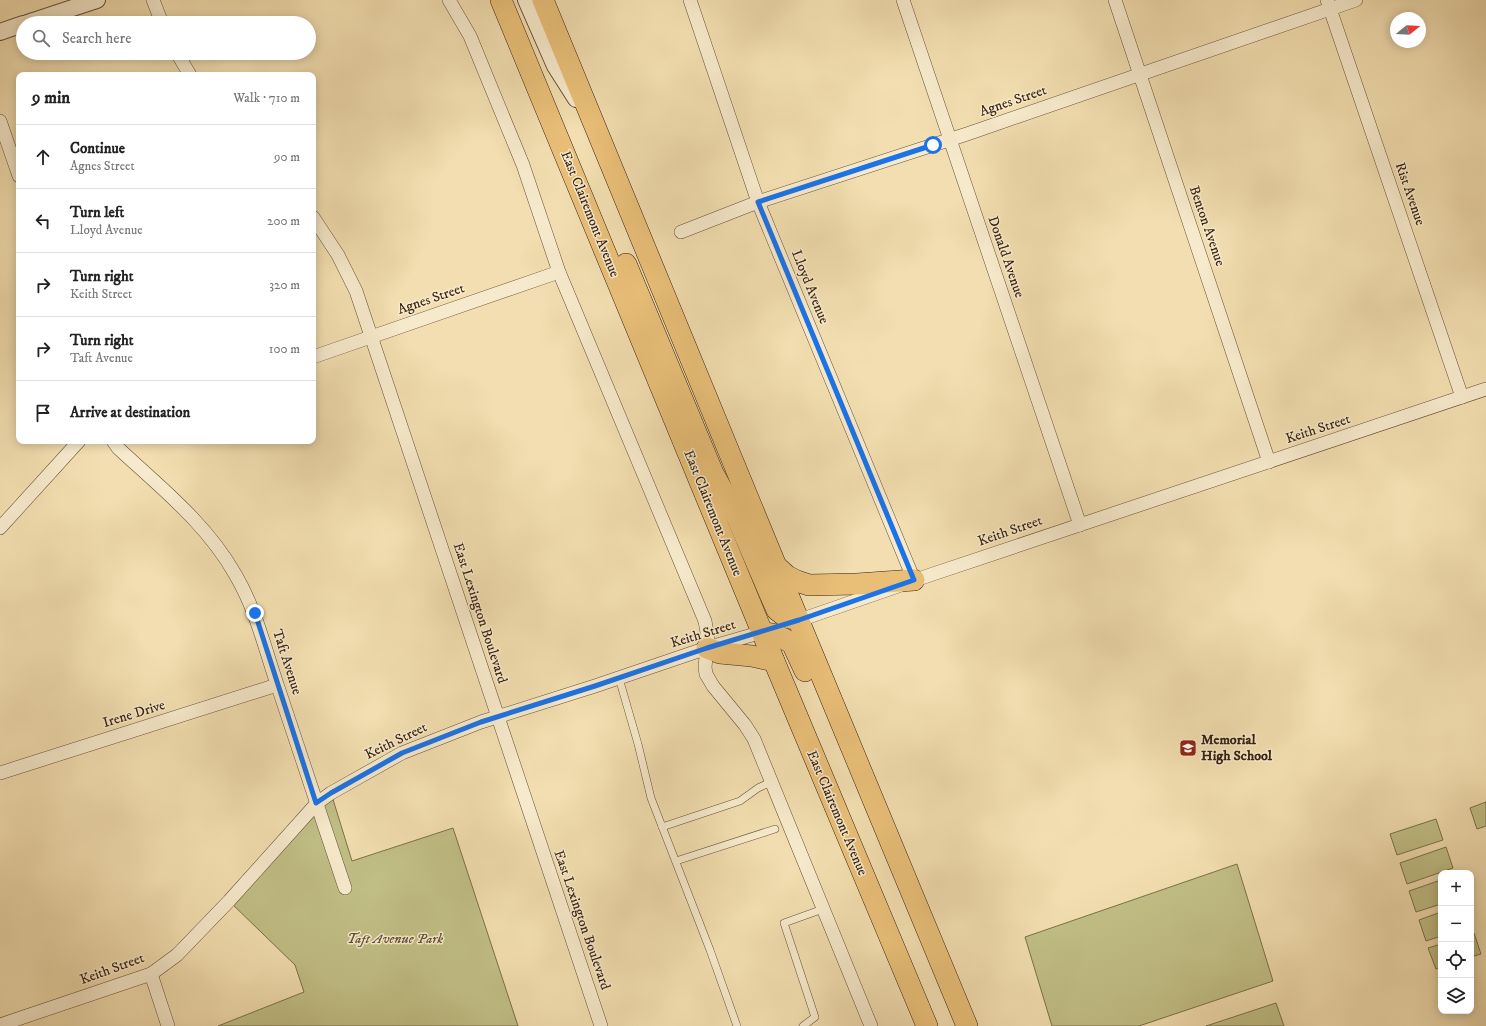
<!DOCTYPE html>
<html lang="en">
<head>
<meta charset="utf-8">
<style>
	:root { --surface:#fff; --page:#f6f6f6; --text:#222; --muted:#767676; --line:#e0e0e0 }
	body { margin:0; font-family:"IM FELL DW Pica",serif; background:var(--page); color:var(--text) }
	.controls { position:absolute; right:12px; bottom:12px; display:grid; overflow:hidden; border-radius:8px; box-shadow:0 2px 10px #0003 }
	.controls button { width:36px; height:36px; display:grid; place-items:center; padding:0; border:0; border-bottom:1px solid var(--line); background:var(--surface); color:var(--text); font:20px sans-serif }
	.compass { position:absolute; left:1390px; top:12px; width:36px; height:36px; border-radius:50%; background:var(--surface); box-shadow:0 2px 10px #0003; rotate:72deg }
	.stop { position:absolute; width:12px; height:12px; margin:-9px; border:3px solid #1a73e8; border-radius:50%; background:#fff }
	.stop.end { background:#1a73e8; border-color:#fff; box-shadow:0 1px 4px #0008 }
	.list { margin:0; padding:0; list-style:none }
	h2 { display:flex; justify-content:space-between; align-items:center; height:52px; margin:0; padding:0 16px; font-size:17px }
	h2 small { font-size:13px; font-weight:400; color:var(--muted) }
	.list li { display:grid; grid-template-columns:26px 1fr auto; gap:12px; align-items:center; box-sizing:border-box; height:64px; padding:0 16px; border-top:1px solid var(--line) }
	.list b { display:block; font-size:15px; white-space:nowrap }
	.list p { margin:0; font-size:13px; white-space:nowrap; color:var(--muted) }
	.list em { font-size:13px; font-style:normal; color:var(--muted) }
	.icon { flex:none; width:22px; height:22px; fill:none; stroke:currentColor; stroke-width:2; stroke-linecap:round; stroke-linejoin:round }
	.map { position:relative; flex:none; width:1486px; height:1026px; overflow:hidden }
	.search { position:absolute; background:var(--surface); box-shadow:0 2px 10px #0003; left:16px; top:16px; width:300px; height:44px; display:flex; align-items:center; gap:10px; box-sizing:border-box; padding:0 14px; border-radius:22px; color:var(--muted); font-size:15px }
	.panel { position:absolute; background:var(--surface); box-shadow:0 2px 10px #0003; left:16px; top:72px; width:300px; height:372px; border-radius:8px }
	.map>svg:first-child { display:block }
	.green { fill:#c1bf86; stroke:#7c704c }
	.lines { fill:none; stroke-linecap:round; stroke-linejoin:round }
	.service-casing { stroke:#665039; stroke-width:8 }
	.minor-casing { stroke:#665039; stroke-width:14 }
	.tertiary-casing { stroke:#665039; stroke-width:18 }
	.primary-casing { stroke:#372111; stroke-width:22 }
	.service { stroke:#f7eacc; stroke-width:7 }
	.minor { stroke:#f7eacc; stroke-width:13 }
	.tertiary { stroke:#f7eacc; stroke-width:16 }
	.primary { stroke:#e9bf78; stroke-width:21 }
	.route { stroke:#1a73e8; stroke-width:5 }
	.labels { text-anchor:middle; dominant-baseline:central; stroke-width:3; stroke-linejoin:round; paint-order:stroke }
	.street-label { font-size:14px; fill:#372111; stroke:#f7eacc }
	.poi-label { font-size:14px; font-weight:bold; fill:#372111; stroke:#f7eacc; text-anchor:start }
	.park-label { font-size:14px; font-style:italic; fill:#605034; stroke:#f7eacc }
</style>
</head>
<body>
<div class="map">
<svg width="1486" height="1026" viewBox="0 0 1486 1026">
	<rect width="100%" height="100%" fill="#f2deb0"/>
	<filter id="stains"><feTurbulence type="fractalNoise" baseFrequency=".005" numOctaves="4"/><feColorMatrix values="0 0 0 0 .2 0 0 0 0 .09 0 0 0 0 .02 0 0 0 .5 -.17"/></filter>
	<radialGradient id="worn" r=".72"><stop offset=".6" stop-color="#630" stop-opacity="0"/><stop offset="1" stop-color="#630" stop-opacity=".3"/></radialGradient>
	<g class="green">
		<path d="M331,793L352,861L453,828L518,1026H218L304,992L295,965L229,901Z"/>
		<path d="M1486,802V826L1477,829L1470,808Z"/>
		<path d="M1436,819L1443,840L1397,855L1390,834Z"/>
		<path d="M1446,847L1453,868L1407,884L1400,863Z"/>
		<path d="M1237,864L1273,981L1139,1026H1052L1025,937Z"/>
		<path d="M1441,880V904L1416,912L1409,891Z"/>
		<path d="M1441,912V936L1426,941L1419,920Z"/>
		<path d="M1474,933L1481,954L1471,957V934Z"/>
		<path d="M1441,944V967L1436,969L1428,948Z"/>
		<path d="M1276,1003L1284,1026H1206Z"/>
	</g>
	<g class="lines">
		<g class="service-casing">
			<g id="service">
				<path d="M619,678L638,744L651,798L710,950L737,1026"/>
				<path d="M662,827L740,801L758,788L771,782"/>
				<path d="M676,861L775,829"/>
				<path d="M803,1026L815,1017L784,923L823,909"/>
			</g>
		</g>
		<g class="minor-casing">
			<g id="minor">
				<path d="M153,0L162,23"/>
				<path d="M449,0L470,36L523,165L559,272L705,621L708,638L705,667L706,674L713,686L745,725L754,739L871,1026"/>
				<path d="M690,0L758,202L914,580"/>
				<path d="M903,0L1080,525"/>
				<path d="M1115,0L1269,462"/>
				<path d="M1327,0L1462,397"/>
				<path d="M177,53L190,75"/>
				<path d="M0,121L19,176"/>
				<path d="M313,217L338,255L356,291L601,1026"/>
				<path d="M681,232L758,202L967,134L1356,0"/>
				<path d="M313,357L559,272"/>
				<path d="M113,441L118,448C160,487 206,523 235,574C257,611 265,650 279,690C301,756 323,822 345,888"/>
				<path d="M0,528L79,441"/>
				<path d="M794,622L933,574L1486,389"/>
				<path d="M0,773L277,685"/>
				<path d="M151,974L168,1026"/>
				<path d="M0,1025L151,974L177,955L229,901L317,803L331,793L402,753L481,722L595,686L707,648L769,630"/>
			</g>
		</g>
		<g class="tertiary-casing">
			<g id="tertiary">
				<path d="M526,0L555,66L576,99"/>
				<path d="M27,23L97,0"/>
				<path d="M0,32L23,24"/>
			</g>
		</g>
		<g class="primary-casing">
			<g id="primary">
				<path d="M501,0L774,661L927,1026"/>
				<path d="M543,0L776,566L967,1026"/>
				<path d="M626,264L713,473L737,517L770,594L777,610L786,617L799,620"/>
				<path d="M776,566L787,576L797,581L809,585L857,584L914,580"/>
				<path d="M762,632L776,635L792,643L805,671"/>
				<path d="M707,648L720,653L752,656L774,661"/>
			</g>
		</g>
		<use href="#service" class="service"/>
		<use href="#minor" class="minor"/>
		<use href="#tertiary" class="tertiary"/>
		<use href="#primary" class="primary"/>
	</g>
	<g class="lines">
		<path class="route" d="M255,613L316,803L331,793L402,753L481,722L595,686L707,648L799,620L914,580L758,202L933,145"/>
	</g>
	<defs>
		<g id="school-square" transform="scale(0.9)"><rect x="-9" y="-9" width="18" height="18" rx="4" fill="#8f2418" stroke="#f7eacc"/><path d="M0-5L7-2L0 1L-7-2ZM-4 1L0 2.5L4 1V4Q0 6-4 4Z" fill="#fff"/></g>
	</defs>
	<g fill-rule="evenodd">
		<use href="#school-square" x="1188" y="748"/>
	</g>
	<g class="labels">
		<g class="street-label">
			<text transform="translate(1013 101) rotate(-19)">Agnes Street</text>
			<text transform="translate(1410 194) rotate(71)">Rist Avenue</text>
			<text transform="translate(590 214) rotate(68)">East Clairemont Avenue</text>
			<text transform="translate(1207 226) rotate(71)">Benton Avenue</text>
			<text transform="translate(1006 257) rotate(71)">Donald Avenue</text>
			<text transform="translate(810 287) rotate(68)">Lloyd Avenue</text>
			<text transform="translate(431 299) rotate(-19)">Agnes Street</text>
			<text transform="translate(1318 429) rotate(-18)">Keith Street</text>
			<text transform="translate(713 513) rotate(68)">East Clairemont Avenue</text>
			<text transform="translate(1010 531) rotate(-19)">Keith Street</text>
			<text transform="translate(480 613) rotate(72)">East Lexington Boulevard</text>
			<text transform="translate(703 634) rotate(-17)">Keith Street</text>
			<text transform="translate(287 662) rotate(72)">Taft Avenue</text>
			<text transform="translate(134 714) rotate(-17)">Irene Drive</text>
			<text transform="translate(396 741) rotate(-26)">Keith Street</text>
			<text transform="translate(837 813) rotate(67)">East Clairemont Avenue</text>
			<text transform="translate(582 920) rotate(71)">East Lexington Boulevard</text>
			<text transform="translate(112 969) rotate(-20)">Keith Street</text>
		</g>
		<g class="poi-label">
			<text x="1201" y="740">Memorial<tspan x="1201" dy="16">High School</tspan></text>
		</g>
		<g class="park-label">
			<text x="395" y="939">Taft Avenue Park</text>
		</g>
	</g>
	<rect width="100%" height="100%" filter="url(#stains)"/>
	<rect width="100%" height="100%" fill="url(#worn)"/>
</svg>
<div class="controls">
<button>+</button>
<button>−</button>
<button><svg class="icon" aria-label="locate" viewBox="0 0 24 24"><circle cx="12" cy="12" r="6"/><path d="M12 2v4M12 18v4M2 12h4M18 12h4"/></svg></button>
<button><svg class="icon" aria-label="layers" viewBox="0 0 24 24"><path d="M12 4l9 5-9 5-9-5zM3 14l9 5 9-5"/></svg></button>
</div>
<svg class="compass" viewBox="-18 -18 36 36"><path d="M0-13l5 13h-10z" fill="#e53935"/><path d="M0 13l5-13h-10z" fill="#767676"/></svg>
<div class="stop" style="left:933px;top:145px"></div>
<div class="stop end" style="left:255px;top:613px"></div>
<div class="search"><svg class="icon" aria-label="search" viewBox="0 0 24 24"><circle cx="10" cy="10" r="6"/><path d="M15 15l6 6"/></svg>Search here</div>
<section class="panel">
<h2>9 min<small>Walk · 710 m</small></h2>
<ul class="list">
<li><svg class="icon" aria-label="ahead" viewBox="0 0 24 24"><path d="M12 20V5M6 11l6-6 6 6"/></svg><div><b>Continue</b><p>Agnes Street</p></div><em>90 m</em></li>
<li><svg class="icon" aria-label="left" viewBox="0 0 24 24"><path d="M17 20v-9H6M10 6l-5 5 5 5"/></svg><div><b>Turn left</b><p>Lloyd Avenue</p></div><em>200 m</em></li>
<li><svg class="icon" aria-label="right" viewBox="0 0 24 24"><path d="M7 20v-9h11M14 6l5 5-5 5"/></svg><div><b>Turn right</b><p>Keith Street</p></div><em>320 m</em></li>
<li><svg class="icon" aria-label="right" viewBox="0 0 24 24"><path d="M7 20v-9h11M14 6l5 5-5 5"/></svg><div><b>Turn right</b><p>Taft Avenue</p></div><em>100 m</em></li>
<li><svg class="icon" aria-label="arrive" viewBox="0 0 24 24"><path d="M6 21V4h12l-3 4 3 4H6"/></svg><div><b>Arrive at destination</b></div></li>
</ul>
</section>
</div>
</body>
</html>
